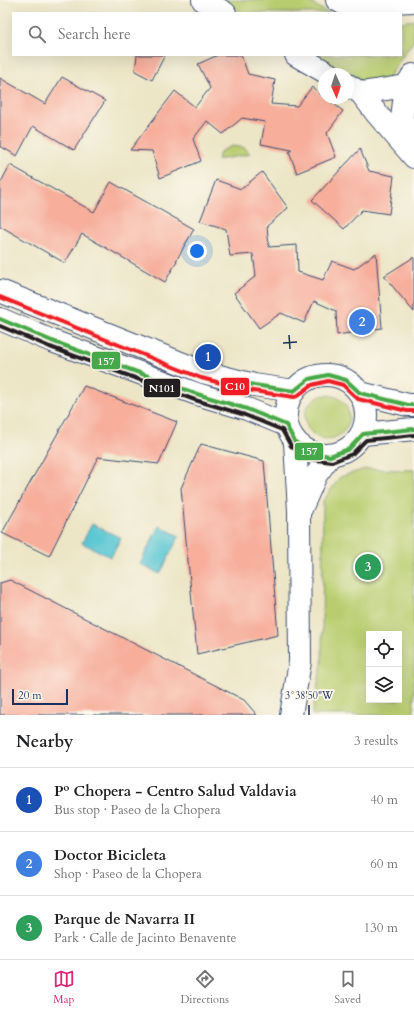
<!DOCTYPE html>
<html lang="en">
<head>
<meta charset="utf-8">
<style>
	:root { --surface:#fff; --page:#f6f6f6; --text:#202124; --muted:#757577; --line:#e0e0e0; --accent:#db2777 }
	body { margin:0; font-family:Cardo,serif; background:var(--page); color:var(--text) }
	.controls { position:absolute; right:12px; bottom:12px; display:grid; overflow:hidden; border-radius:0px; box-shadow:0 4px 16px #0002 }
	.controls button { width:36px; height:36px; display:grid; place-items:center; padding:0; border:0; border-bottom:1px solid var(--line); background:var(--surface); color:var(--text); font:20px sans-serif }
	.compass { position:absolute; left:318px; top:68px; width:36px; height:36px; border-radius:50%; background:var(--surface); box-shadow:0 4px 16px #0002; rotate:177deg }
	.scale { position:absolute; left:12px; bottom:10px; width:56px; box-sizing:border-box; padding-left:4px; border:2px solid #1b2f5e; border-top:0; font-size:11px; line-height:14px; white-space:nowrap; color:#1b2f5e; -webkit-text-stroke:3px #fbf7ec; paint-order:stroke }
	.you { position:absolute; left:197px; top:251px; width:14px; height:14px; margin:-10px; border:3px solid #fff; border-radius:50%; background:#1a73e8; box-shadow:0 0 0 6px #1a73e833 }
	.badge { display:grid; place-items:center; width:26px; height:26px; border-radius:50%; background:var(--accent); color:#fff; font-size:13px; font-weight:700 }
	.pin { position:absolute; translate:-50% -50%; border:2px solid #fff; box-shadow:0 1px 4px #0006 }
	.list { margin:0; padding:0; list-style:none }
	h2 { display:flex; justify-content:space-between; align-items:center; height:52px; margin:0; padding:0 16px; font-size:17px }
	h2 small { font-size:13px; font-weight:400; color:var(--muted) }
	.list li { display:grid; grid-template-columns:26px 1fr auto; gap:12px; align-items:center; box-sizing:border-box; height:64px; padding:0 16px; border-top:1px solid var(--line) }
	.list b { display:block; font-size:15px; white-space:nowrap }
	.list p { margin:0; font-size:13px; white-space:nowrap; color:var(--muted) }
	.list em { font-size:13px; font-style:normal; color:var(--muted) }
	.icon { flex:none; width:22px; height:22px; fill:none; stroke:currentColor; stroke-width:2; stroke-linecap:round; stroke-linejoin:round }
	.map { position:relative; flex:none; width:414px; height:715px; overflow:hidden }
	.search { position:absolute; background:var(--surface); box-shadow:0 4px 16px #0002; left:12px; right:12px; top:12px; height:44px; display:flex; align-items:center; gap:10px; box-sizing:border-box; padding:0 14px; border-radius:0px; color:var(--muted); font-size:15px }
	.sheet { height:244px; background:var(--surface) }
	nav { display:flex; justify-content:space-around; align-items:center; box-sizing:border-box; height:56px; border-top:1px solid var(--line); background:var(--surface); font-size:11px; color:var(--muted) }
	nav a { display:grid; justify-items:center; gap:2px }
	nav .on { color:var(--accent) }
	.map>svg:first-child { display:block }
	.green { fill:#b9cd70; stroke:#6a7e67; fill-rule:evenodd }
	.water { fill:#5bc7d3; stroke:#3b7b98 }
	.building { fill:#f7ae9b }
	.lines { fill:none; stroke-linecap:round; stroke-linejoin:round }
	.minor-casing { stroke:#3a4a6e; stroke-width:24 }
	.major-casing { stroke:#3a4a6e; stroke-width:24 }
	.minor { stroke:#fff; stroke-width:22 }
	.major { stroke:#fff; stroke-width:22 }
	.bus-1-casing { stroke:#fbf7ec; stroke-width:7 }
	.bus-2-casing { stroke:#fbf7ec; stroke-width:7 }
	.bus-3-casing { stroke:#fbf7ec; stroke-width:7 }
	.bus-1 { stroke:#45a949; stroke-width:4 }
	.bus-2 { stroke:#231f20; stroke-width:4 }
	.bus-3 { stroke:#ee1c25; stroke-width:4 }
	.ticks { fill:none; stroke:#1b2f5e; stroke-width:1.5 }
	.ticks-label { font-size:10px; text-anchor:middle; fill:#1b2f5e; stroke:#fbf7ec; stroke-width:3.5; stroke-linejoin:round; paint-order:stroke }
	.line-badge { stroke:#fbf7ec; stroke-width:1.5 }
	.badge-label { font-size:11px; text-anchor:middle; font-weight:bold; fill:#fff }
</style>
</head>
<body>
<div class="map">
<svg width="414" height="715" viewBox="0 0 414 715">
	<rect width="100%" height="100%" fill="#fbf7ec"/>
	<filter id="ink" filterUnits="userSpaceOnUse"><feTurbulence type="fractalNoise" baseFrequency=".025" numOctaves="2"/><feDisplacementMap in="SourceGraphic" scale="8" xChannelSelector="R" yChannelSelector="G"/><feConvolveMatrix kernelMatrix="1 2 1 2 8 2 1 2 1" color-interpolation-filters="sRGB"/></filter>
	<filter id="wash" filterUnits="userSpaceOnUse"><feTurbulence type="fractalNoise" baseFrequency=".012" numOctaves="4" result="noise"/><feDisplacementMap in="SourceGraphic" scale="16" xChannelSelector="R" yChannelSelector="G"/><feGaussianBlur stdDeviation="0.9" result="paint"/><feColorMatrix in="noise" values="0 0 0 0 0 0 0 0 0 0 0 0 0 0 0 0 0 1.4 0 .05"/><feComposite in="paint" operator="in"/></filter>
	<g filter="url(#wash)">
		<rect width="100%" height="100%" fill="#ece5c6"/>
		<g class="green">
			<path d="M221,0H306L328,13H243Z"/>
			<path d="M414,20V40L377,94L348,77V74H343L312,55H401V22Z"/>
			<path d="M233,146L245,148L250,154L217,160L221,151Z"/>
			<circle cx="327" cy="417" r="22"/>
			<path d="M365,469L414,470V715H312L322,663L323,501L340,477ZM369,634H399V700H369Z"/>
		</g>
		<g class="water">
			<path d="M92,524L121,538L111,557L82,543Z"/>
			<path d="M159,526L179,536L160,574L140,564Z"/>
		</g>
		<g id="blocks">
			<g class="building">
				<path d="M137,55H165L152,80L135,71Z"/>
				<path d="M218,55H241L248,74L275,80L271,104L297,106L312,87L324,97V98H326L343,111L327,133L336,157L297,173L289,152L292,150L261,144L265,122L242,118L223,134L207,121L193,139L201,161L160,178L152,151L130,150L175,91L195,107L210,88L198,64Z"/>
				<path d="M62,77L105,101L74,150L33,126L17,156L0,146V78L45,104Z"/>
				<path d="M360,149L369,171L394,176L389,214L362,210L344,229L312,200Z"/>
				<path d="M10,165L94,212L111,182L194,229L176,261H177L165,282L82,234L65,263L0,226V184Z"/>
				<path d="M262,172L288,208L267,226L269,247L297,245L298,272L323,280L332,261L354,269L376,253L382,328L337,335L336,311L314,301L304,323L281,313L259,328L234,293L256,276L253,254L230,256L226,229L200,221L216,180L241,189Z"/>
				<path d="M414,257V312L384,276Z"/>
				<path d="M84,386L177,422L159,464L98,457L49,556L2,533Z"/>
				<path d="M201,444L264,461L278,635L197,654L181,488Z"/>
				<path d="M10,580L244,700L257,715H0V583Z"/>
			</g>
		</g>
	</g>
	<g filter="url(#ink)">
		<use href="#blocks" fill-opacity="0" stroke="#3a4a6e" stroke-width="1"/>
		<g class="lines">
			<g class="minor-casing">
				<g id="minor">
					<path d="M203,0L225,13"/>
					<path d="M337,0L344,4L414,1"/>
					<path d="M296,55L329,74"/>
					<path d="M348,85L361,93L377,114L414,157"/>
					<path d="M406,86L402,118L411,150"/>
					<path d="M361,93L406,86L413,75"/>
					<path d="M301,509L316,475L330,456"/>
					<path d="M291,715L300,662L299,511L295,442"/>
				</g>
			</g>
			<g class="major-casing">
				<g id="major">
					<path d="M0,291L203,372L254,385L294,391"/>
					<path d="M0,319L52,341L197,394L247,409L286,425"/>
					<circle cx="326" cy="415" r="40"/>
					<path d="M360,393L408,405H414"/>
					<path d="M363,434L414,429"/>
				</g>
			</g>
			<use href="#minor" class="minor"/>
			<use href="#major" class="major"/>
			<g class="bus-1-casing">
				<g id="bus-1">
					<path d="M0,319L52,341L197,394L247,409L286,425L295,442L311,453L330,456L349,449L363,434L414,429"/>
					<path d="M225,378L254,385L294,391L309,379L328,375L346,380L360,393L408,405H414"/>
				</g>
			</g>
			<g class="bus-2-casing">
				<path id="bus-2" d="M0,326L50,347L195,400L245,415L282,430L291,446L309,459L332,462L352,454L366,440L414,435"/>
			</g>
			<g class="bus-3-casing">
				<path id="bus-3" d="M0,297L201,378L253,391L294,397L297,396L312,385L328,381L343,385L358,399L407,411H414"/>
			</g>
			<use href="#bus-1" class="bus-1"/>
			<use href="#bus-2" class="bus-2"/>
			<use href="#bus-3" class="bus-3"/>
		</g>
	</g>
	<path class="ticks" d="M289,335L290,349M283,343L297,342M309,705V715"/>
	<g class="ticks-label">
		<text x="309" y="699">3°38'50"W</text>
	</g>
	<g class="line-badge">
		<rect x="91" y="351" width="30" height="19" rx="4" fill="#45a949"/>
		<rect x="220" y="377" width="30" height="19" rx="4" fill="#ee1c25"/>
		<rect x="143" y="378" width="38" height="20" rx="4" fill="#231f20"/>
		<rect x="294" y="442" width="30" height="19" rx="4" fill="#45a949"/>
	</g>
	<g class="badge-label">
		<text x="106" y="365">157</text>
		<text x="235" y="390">C10</text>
		<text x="162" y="392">N101</text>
		<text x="309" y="455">157</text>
	</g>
</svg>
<div class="controls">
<button><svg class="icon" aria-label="locate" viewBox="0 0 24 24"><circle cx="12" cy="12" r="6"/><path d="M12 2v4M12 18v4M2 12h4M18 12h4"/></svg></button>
<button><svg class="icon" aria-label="layers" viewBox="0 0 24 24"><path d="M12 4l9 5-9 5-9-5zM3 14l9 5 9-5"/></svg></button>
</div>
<svg class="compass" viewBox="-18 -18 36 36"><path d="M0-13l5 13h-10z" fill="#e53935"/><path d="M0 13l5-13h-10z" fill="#757577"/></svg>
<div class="scale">20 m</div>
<div class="you"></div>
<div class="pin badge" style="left:208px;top:357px;background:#1a4fb4">1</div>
<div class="pin badge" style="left:362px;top:322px;background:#3f7fe0">2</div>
<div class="pin badge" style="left:368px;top:567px;background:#2e9e5b">3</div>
<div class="search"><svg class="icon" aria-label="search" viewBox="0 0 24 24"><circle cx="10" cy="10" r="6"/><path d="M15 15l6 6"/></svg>Search here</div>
</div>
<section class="sheet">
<h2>Nearby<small>3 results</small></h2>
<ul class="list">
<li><span class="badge" style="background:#1a4fb4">1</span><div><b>Pº Chopera - Centro Salud Valdavia</b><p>Bus stop · Paseo de la Chopera</p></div><em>40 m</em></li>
<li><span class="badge" style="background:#3f7fe0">2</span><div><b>Doctor Bicicleta</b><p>Shop · Paseo de la Chopera</p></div><em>60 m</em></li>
<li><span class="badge" style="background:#2e9e5b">3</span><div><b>Parque de Navarra II</b><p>Park · Calle de Jacinto Benavente</p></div><em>130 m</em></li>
</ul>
</section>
<nav>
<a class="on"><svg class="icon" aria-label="map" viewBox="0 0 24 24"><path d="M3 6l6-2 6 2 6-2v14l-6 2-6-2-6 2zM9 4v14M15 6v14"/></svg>Map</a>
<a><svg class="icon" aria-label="directions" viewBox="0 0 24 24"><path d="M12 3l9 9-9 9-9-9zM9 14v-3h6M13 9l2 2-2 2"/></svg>Directions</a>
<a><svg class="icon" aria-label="saved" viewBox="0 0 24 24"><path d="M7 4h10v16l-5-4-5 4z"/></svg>Saved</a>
</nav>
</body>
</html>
